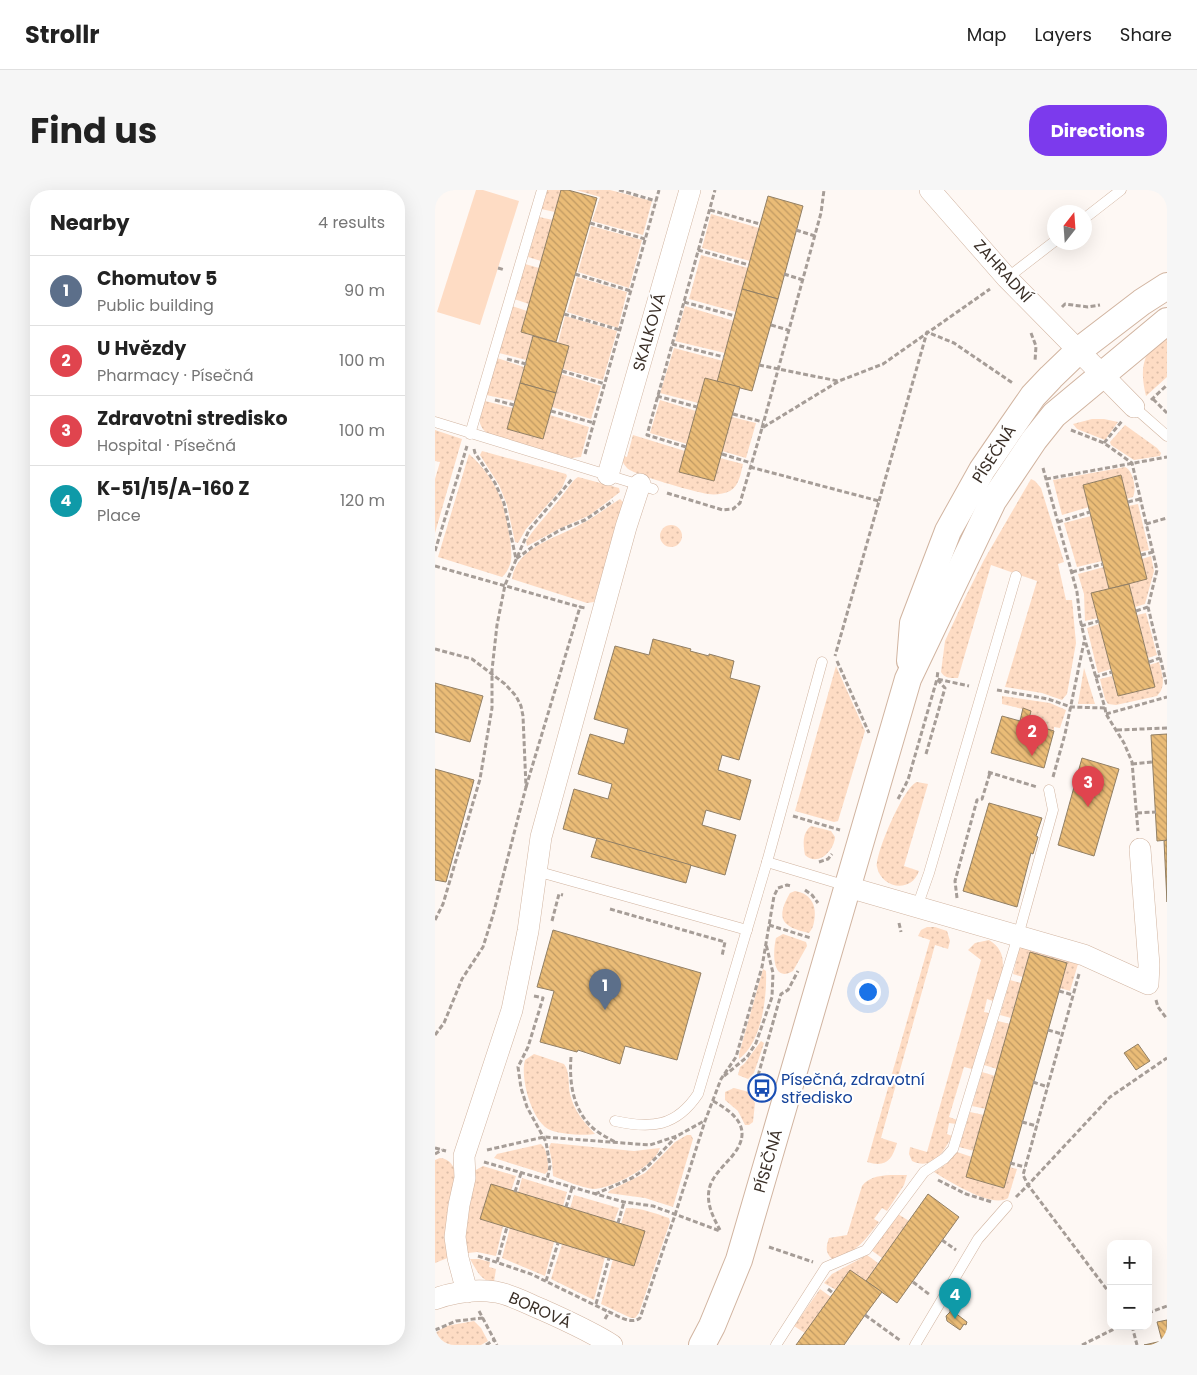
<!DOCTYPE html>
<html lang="en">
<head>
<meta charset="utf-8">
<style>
	:root { --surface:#fff; --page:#f6f6f6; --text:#222; --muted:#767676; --line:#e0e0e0; --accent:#7c3aed }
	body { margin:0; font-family:Poppins,sans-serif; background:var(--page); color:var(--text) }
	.controls { position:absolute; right:15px; bottom:15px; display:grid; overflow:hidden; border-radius:10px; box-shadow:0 5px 20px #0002 }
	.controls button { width:45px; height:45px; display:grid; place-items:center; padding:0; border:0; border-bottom:1px solid var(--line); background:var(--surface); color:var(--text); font:25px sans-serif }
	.compass { position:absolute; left:612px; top:15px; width:45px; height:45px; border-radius:50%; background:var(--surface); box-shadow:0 5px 20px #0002; rotate:17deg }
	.you { position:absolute; left:432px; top:801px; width:18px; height:18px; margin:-12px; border:4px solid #fff; border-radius:50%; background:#1a73e8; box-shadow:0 0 0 8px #1a73e833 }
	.badge { display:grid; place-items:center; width:32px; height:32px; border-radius:50%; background:var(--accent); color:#fff; font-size:16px; font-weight:700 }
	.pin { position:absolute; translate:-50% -41px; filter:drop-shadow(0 1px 2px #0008) }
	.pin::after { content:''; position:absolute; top:26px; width:18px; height:15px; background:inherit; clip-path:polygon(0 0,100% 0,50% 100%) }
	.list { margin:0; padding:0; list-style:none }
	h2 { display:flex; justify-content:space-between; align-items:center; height:65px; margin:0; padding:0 20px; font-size:21px }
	h2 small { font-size:16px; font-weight:400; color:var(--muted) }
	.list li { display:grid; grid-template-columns:32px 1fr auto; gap:15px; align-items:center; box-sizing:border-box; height:70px; padding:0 20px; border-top:1px solid var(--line) }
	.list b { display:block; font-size:19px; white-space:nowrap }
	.list p { margin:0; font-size:16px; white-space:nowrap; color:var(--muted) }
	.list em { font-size:16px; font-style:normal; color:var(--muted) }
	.map { position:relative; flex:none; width:732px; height:1155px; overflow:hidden; border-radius:20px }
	header { display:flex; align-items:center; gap:30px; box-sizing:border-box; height:70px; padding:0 25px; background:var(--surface); border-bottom:1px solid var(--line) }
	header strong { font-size:24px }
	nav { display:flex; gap:28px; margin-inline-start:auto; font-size:18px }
	.intro { display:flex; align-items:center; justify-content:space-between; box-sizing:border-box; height:120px; padding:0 30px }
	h1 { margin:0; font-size:35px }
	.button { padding:12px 22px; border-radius:20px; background:var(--accent); color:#fff; font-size:18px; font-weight:700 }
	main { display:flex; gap:30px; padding:0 30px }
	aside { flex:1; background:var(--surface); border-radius:20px; box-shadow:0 5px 20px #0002 }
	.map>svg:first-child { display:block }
	.grass { fill:url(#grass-dots) }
	.green { fill:#fedcc4 }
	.building { fill:url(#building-back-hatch); stroke:#917f65 }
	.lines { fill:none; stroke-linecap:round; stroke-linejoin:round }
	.service-casing { stroke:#d1b4a0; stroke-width:11 }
	.minor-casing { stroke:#d1b4a0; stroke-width:22 }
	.tertiary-casing { stroke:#d1b4a0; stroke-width:28 }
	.path { stroke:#a69d97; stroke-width:3; stroke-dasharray:5 2.5; stroke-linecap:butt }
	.service { stroke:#fff; stroke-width:10 }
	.minor { stroke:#fff; stroke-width:21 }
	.tertiary { stroke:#fff; stroke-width:26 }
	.labels { text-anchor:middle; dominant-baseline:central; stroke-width:4; stroke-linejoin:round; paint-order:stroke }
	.street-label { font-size:16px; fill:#3b3028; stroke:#fff }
	.transit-label { font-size:16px; fill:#164399; stroke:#fff; text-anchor:start }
</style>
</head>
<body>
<header>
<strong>Strollr</strong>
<nav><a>Map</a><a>Layers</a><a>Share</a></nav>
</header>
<div class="intro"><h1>Find us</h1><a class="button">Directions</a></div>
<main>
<aside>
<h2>Nearby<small>4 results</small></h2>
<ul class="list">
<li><span class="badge" style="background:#5c6f8a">1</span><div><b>Chomutov 5</b><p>Public building</p></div><em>90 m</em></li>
<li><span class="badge" style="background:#e0444e">2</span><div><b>U Hvězdy</b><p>Pharmacy · Písečná</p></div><em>100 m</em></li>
<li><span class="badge" style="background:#e0444e">3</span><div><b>Zdravotni stredisko</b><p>Hospital · Písečná</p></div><em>100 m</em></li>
<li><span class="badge" style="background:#0f9aa8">4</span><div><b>K-51/15/A-160 Z</b><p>Place</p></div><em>120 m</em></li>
</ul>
</aside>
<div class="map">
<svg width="732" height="1155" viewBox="0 0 732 1155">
	<defs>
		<pattern id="grass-dots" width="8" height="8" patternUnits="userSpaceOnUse" patternTransform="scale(1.25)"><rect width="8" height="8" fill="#fedcc4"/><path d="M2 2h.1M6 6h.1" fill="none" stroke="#dbbda8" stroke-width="1.8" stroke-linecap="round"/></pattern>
		<pattern id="building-back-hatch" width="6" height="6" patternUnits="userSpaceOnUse" patternTransform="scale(1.25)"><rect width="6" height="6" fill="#eabc77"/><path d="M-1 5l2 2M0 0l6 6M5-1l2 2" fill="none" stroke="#bf9962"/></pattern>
	</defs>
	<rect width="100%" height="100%" fill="#fef8f4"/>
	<g class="grass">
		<path d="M112,0H126L120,22L106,19Z"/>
		<path d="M141,0H175L217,11L208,45L157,31L165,7Z"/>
		<path d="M276,24L324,38L315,71L267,58Z"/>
		<path d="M104,27L118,30L106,71L93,67Z"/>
		<path d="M156,36L207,50L194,98L143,82Z"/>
		<path d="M266,65L313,78L301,122L254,109Z"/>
		<path d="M90,74L104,78L94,114L79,109Z"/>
		<path d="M142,87L192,102L183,138L132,122Z"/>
		<path d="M77,116L92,121L86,142L98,146L91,170L64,163Z"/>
		<path d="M250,116L299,131L290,163L240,151Z"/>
		<path d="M130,126L182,141L168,190L128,179L134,156L123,153Z"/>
		<path d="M732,142V187L711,206C708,193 705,176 713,163C717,156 726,149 732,142Z"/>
		<path d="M239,158L288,171L282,192L270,189L263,213L225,203Z"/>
		<path d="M62,168L89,177L80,211L51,205Z"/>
		<path d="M126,184L166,196L156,229L117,217Z"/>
		<path d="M225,210L261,221L252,254L215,243Z"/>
		<path d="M50,211L78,218L72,239L108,249L115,225L154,237L146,267L136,268L56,246C39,234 45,228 50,211Z"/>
		<path d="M297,227L321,233L311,268L287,261Z"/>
		<path d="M657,229H669L683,232L670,250L642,239L638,234Z"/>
		<path d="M690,235L722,258L726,263L725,266L699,270L676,255L675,252Z"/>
		<path d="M0,240L27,249L0,343V289L5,272L0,271Z"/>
		<path d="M198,245L250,261L245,282L278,291L285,268L308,274C306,283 304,296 295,301C289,304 280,305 273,304C260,302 199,285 192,278C188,274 186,269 185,264L192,267Z"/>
		<path d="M47,261L131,284L132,286L127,298L91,339L83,353L80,352L72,315L64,295L45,265Z"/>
		<path d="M34,264C48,276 61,294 67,312C71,323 78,359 76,370C75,376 72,383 67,387L3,367Z"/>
		<path d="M690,277C698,280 702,299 698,307L691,309L685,285L648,295L654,317L627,325L618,290Z"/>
		<path d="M143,287L184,298L185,302L155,325L124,339L92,356L91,351C102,334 118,319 130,302C134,297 137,291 143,287Z"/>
		<path d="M596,289L600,291L606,298L629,372L623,374L631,410H637L641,453L632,504L627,510L607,503L570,497L602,391L556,375L523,488C516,488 510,489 506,482L510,451L529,410L549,370Z"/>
		<path d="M185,309L189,313L159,412L152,413L77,389C82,356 121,349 146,334C160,327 172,317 185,309Z"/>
		<path d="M703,314L714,360L705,362L693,316Z"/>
		<path d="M656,326L667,371L642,377L629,333Z"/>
		<circle cx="236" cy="346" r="11"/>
		<path d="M716,366L719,381L710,414L700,417L694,394L707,369Z"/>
		<path d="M669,377L674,399L663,428L650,431L649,404L643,384Z"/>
		<path d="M711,423L722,465L713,468L702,425Z"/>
		<path d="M664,434L676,479L663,483L652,438Z"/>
		<path d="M724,472C727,484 732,496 722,506L681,515L673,514L670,509L665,489L677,486L683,506L720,497L714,475Z"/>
		<path d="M401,476L430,541L403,631L399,632L360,621Z"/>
		<path d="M649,478L660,514H643Z"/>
		<path d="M567,506L615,513L631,520L625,538L619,537V541L593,533L596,521L567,514Z"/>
		<path d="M482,592L493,594L469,676L484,681C476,704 446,698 442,677C440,664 469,596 482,592Z"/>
		<path d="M376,636L396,641L400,647C399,661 383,677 370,665C368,654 367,643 376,636Z"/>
		<path d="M360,701C377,704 382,716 379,732C378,737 377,739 374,743C347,737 340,729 355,703Z"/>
		<path d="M492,737H500L512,741L515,751L513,759L500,755L446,948L462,953C457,970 451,978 432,972L495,750L483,746L486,740Z"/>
		<path d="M348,744L371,752L372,756L358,781C336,794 338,760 341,748Z"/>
		<path d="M554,750C578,764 565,791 558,811L552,809L549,822L554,823L537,879L529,877L514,927L522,930L521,934L514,933L512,944L517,946C509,962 497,981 477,971L474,964L475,957L492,962L546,770L533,760L540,753Z"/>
		<path d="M588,756L643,774L635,801L625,798L632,773L595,762L588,787L578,784L584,759Z"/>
		<path d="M328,779L331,781C332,807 327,852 304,869V864Z"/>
		<path d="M575,790L586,793L576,828L565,825Z"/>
		<path d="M563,831L575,834L562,879L549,875Z"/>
		<path d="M326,851L329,853L319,883L313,889L303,885L305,877L309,874Z"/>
		<path d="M99,864L129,874C135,881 133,895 135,904C139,921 149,932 160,944C151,946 121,944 113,939C96,929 85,887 90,870Z"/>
		<path d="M547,882L560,886L551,919L537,916Z"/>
		<path d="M299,898L314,902L320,913L318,932L314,935H310L303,921L290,910V902Z"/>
		<path d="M535,922L549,925L539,961L524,957Z"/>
		<path d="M252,945H256L258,949L238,1017L210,1008L173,1003L174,1001L210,983L240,952Z"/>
		<path d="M116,953L199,961L225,958C220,976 176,999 158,999C148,998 128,990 118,986L117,972L114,957Z"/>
		<path d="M106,954C113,960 113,972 113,981L110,984L59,968L62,964Z"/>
		<path d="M522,962L537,967L532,987L568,998L574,977L582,979L573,1008C557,1019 514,991 499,982L511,974Z"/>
		<path d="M5,968C15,969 18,975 21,984L15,1067L0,1073V970Z"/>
		<path d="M48,976L81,986L76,1001L56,995L45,1029L68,1036L61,1066L42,1062L33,1063L26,1037L39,981Z"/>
		<path d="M472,985L469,995L452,1021L447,1018L439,1029L444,1032C432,1048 419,1066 397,1069C390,1062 391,1057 394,1048L412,1045L427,996C436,983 457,985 472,985Z"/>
		<path d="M87,988L132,1002L128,1016L83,1003Z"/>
		<path d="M139,1005L184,1018L179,1032L135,1018Z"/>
		<path d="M191,1018C207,1018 219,1023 234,1028L235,1032L204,1123L200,1128H196L166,1114L178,1069L199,1076L209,1041L186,1034Z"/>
		<path d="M463,1024L474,1031L447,1068L436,1060Z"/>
		<path d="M75,1038L119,1052L110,1086L67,1068Z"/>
		<path d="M127,1054L170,1067L159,1110L116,1089Z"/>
		<path d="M432,1065L443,1073L431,1091L401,1100L389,1093L397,1084Z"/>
		<path d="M35,1069H44L55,1072L54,1077L61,1079L59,1092C46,1092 41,1079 35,1069Z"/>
		<path d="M385,1099L396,1107L370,1143L359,1136Z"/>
		<path d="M39,1131L46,1138L53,1151L46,1155H0V1143L11,1136Z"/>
	</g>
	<path class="green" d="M41,0H48L84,11L45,135L2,122Z"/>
	<g class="building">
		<path d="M126,0H133L162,8L121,152L86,142Z"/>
		<path d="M333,6L368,16L343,109L307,99Z"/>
		<path d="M307,99L343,109L317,201L282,192Z"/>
		<path d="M98,146L134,156L121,203L85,193Z"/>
		<path d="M270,188L305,197L279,291L244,282Z"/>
		<path d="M85,193L121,203L108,249L72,239Z"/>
		<path d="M686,285L712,389L674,399L648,295Z"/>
		<path d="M694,394L720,497L683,506L656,403Z"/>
		<path d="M218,449L256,459L255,461L274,466V464L299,471L295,488L325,496L304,570L287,565L283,580L316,590L305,630L271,620L267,635L301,645L290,685L128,639L139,599L173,609L177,594L143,584L155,544L189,554L193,539L159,529L180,456L214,465Z"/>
		<path d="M0,493L48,506L35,552L0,542Z"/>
		<path d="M588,518L596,521L593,533L619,541L609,578L556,563L567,526L585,531Z"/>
		<path d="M732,544V650L722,651L716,545Z"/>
		<path d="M647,568L684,579L659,666L623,655Z"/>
		<path d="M0,579L39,590L11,692L0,690Z"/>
		<path d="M554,613L607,628L601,646L603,647L598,664L596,663L582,717L528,701Z"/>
		<path d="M162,648L256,675L251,693L156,667Z"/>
		<path d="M732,650V712L729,651Z"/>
		<path d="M118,740L266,783L242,870L190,856L185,874L143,860L142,862L105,852L119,801L102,797Z"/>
		<path d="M595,762L632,773L569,998L531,987Z"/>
		<path d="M703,854L715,871L701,880L689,863Z"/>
		<path d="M56,994L210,1041L199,1076L45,1029Z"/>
		<path d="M493,1004L524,1027L462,1113L431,1091Z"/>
		<path d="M415,1080L447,1102L430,1125L409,1155H361Z"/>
		<path d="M515,1119L532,1132L531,1135L529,1134L525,1140L512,1131L511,1126L515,1122Z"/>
		<path d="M732,1130V1155H709L727,1151L722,1132Z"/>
	</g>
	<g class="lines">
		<g class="service-casing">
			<g id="service">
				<path d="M650,28L686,0"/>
				<path d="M572,88L620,51"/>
				<path d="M699,217L732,246"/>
				<path d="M0,232L218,299"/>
				<path d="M35,244L107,0"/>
				<path d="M332,672L387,472"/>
				<path d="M101,681L312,740"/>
				<path d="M482,717L494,683L581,386"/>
				<path d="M180,931C216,939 241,937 263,904L332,672L412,696"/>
				<path d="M341,1155L391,1077L431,1060L489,982L510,968L518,959L583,746L618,620L614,600"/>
				<path d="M480,1155L543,1049L572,1016"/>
			</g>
		</g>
		<g class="minor-casing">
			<g id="minor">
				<path d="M495,0L572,88L699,217"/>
				<path d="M173,285L255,0"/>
				<path d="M413,697L649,765L713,794L714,775L705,659"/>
				<path d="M32,1102L23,1068L20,1047L24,1015L30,988L29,966L77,820L93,741L106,647L191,337L205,294"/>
				<path d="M0,1109C19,1102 41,1099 61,1102C78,1105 93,1114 108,1120C132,1131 155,1141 177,1155"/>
			</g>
		</g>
		<g class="tertiary-casing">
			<g id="tertiary">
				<path d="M475,471L478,433L513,341L547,280L573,242L598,206L616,187L643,161L707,112L732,96"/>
				<path d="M267,1155L277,1136L304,1070L473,489L558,311L599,250L619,225L732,131"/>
			</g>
		</g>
		<g class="path">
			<path d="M184,0L221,11"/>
			<path d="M728,0L732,7"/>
			<path d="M275,20L325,34"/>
			<path d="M155,33L210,49"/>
			<path d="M361,40L380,46"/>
			<path d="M263,60L314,75"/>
			<path d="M63,78L70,80"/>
			<path d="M140,84L196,101"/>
			<path d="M349,84L368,90"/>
			<path d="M249,112L300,126"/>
			<path d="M627,117L630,114L653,117L665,115"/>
			<path d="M129,124L185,140"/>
			<path d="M336,135L353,140"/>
			<path d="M596,143L601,156L600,171"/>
			<path d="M237,154L289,167"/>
			<path d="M72,169L91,174"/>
			<path d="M324,175L403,191"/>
			<path d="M127,181L170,194"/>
			<path d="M222,206L262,217"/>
			<path d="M718,209L732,223"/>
			<path d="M60,210L79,215"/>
			<path d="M716,210L732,195"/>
			<path d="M116,221L159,233"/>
			<path d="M298,224L328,232"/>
			<path d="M327,238L386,23L389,0"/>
			<path d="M636,240L669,253L697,273L722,380L713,417L732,496"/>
			<path d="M669,253L687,231"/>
			<path d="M251,257L212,245L280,0"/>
			<path d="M39,259L40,263L60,293L69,313L81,369L100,355L125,340L150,330L178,311"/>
			<path d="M150,264L224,0"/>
			<path d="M287,264L316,273"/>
			<path d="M315,277L444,311L400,466"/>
			<path d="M608,278L642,402L645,429L650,450L670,518L671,524L689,553L697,572L703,641"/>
			<path d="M611,289L732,267"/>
			<path d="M232,303L288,320L298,319L305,313L327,238L404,191L448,174L555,99"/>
			<path d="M444,311L492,142L519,153L579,194"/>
			<path d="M693,312L705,309"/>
			<path d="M623,332L655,322"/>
			<path d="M711,334L732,328"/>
			<path d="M0,361L32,256"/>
			<path d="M706,365L718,362"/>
			<path d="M0,376L145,417"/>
			<path d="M637,382L668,374"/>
			<path d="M701,421L713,417"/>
			<path d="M646,436L664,431"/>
			<path d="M0,459L37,469L70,494L81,506L86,516L88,526L91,597L58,725L48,757L27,789L9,833L0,845"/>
			<path d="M402,471L434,543"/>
			<path d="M714,472L725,468"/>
			<path d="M660,487L677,482"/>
			<path d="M562,500L613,509L636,517L670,518"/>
			<path d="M671,524L732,507"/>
			<path d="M682,540L732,538"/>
			<path d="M491,564L510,498L502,489L503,480"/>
			<path d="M697,574L718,572"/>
			<path d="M553,582L602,597"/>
			<path d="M618,587L630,544L649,452"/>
			<path d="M91,597L145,417L150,418"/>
			<path d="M463,609L473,590L502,489L534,496"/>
			<path d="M702,623L721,622"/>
			<path d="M358,626L405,640"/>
			<path d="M384,672L393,669L397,664"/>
			<path d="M370,700L377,705L383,713"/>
			<path d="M522,708L520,691L542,610L547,609L555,583"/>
			<path d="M175,719L290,752L287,766"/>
			<path d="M0,730L8,714L45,589L57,518V480L62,435L70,395L94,340L137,289"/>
			<path d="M117,731L124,704L128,705"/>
			<path d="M464,733L466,742"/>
			<path d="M334,735L376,748"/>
			<path d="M644,784L588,985L593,995L675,907L732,868"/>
			<path d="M624,801L638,805"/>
			<path d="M99,806L108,808L93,857L83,877L86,898L92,917L111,952L115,976L112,990"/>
			<path d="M721,810L723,817L732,829"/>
			<path d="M613,840L627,844"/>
			<path d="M136,867C134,893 138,921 159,939C165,944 173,948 180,952"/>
			<path d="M289,886L312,867L321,853L337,807L338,783L331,754"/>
			<path d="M598,892L613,897"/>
			<path d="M319,900L346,804L353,800L363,781"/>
			<path d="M278,911C302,924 318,940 298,965C290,975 279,984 275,996C270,1012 278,1027 285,1040"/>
			<path d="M587,932L602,936"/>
			<path d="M0,958L11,961"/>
			<path d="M52,960L109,947L215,955L242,946L269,931"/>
			<path d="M0,964L7,960"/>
			<path d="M49,972L189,1012L218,1016L285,1041"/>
			<path d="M575,973L590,977"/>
			<path d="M503,990L531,1004L557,1012"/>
			<path d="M80,1002L86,983"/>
			<path d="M160,1004L197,988L211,978L241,947"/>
			<path d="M581,1007L593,995L676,1105"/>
			<path d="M131,1017L137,998"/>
			<path d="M183,1033L189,1012"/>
			<path d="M507,1050L521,1060"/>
			<path d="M334,1057L378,1072"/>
			<path d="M43,1066L96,1084L174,1122"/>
			<path d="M62,1072L72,1037"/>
			<path d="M111,1091L123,1053"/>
			<path d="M478,1092L495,1105"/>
			<path d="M393,1099L398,1103"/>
			<path d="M161,1114L174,1068"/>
			<path d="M44,1121L62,1155"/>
			<path d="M713,1123L732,1116"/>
			<path d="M430,1125L466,1151"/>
			<path d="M170,1129L174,1122C184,1126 196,1135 205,1128L240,1025L270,931L286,889L301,867L327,777L339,706L343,698L352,695L356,696"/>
			<path d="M697,1136L702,1155"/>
			<path d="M0,1140L21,1131L48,1128"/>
			<path d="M51,1155L59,1150"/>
			<path d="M647,1155L685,1136"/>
		</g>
		<use href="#service" class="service"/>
		<use href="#minor" class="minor"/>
		<use href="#tertiary" class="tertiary"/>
	</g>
	<defs>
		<g id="bus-ring" transform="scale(1.4375)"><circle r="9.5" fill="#fff" stroke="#1a4fb4" stroke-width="1.5"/><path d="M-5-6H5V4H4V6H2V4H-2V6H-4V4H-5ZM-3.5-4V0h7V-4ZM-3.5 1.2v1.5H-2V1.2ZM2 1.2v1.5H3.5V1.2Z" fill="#1a4fb4"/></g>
	</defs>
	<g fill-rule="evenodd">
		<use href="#bus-ring" x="327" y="898"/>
	</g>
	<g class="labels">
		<g class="street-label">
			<text transform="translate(568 81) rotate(48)">ZAHRADNÍ</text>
			<text transform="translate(214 142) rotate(-74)">SKALKOVÁ</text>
			<text transform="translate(559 264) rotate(-57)">PÍSEČNÁ</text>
			<text transform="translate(333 971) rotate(-74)">PÍSEČNÁ</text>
			<text transform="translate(105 1120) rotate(24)">BOROVÁ</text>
		</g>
		<g class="transit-label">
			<text x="346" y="889">Písečná, zdravotní<tspan x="346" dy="18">středisko</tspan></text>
		</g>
	</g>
</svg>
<div class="controls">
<button>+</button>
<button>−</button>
</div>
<svg class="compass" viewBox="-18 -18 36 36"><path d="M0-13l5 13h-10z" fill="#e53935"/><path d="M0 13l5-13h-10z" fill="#767676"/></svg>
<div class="you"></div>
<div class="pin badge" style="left:170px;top:820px;background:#5c6f8a">1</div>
<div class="pin badge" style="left:597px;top:566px;background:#e0444e">2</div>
<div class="pin badge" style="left:653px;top:617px;background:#e0444e">3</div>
<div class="pin badge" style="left:520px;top:1129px;background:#0f9aa8">4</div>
</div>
</main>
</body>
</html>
